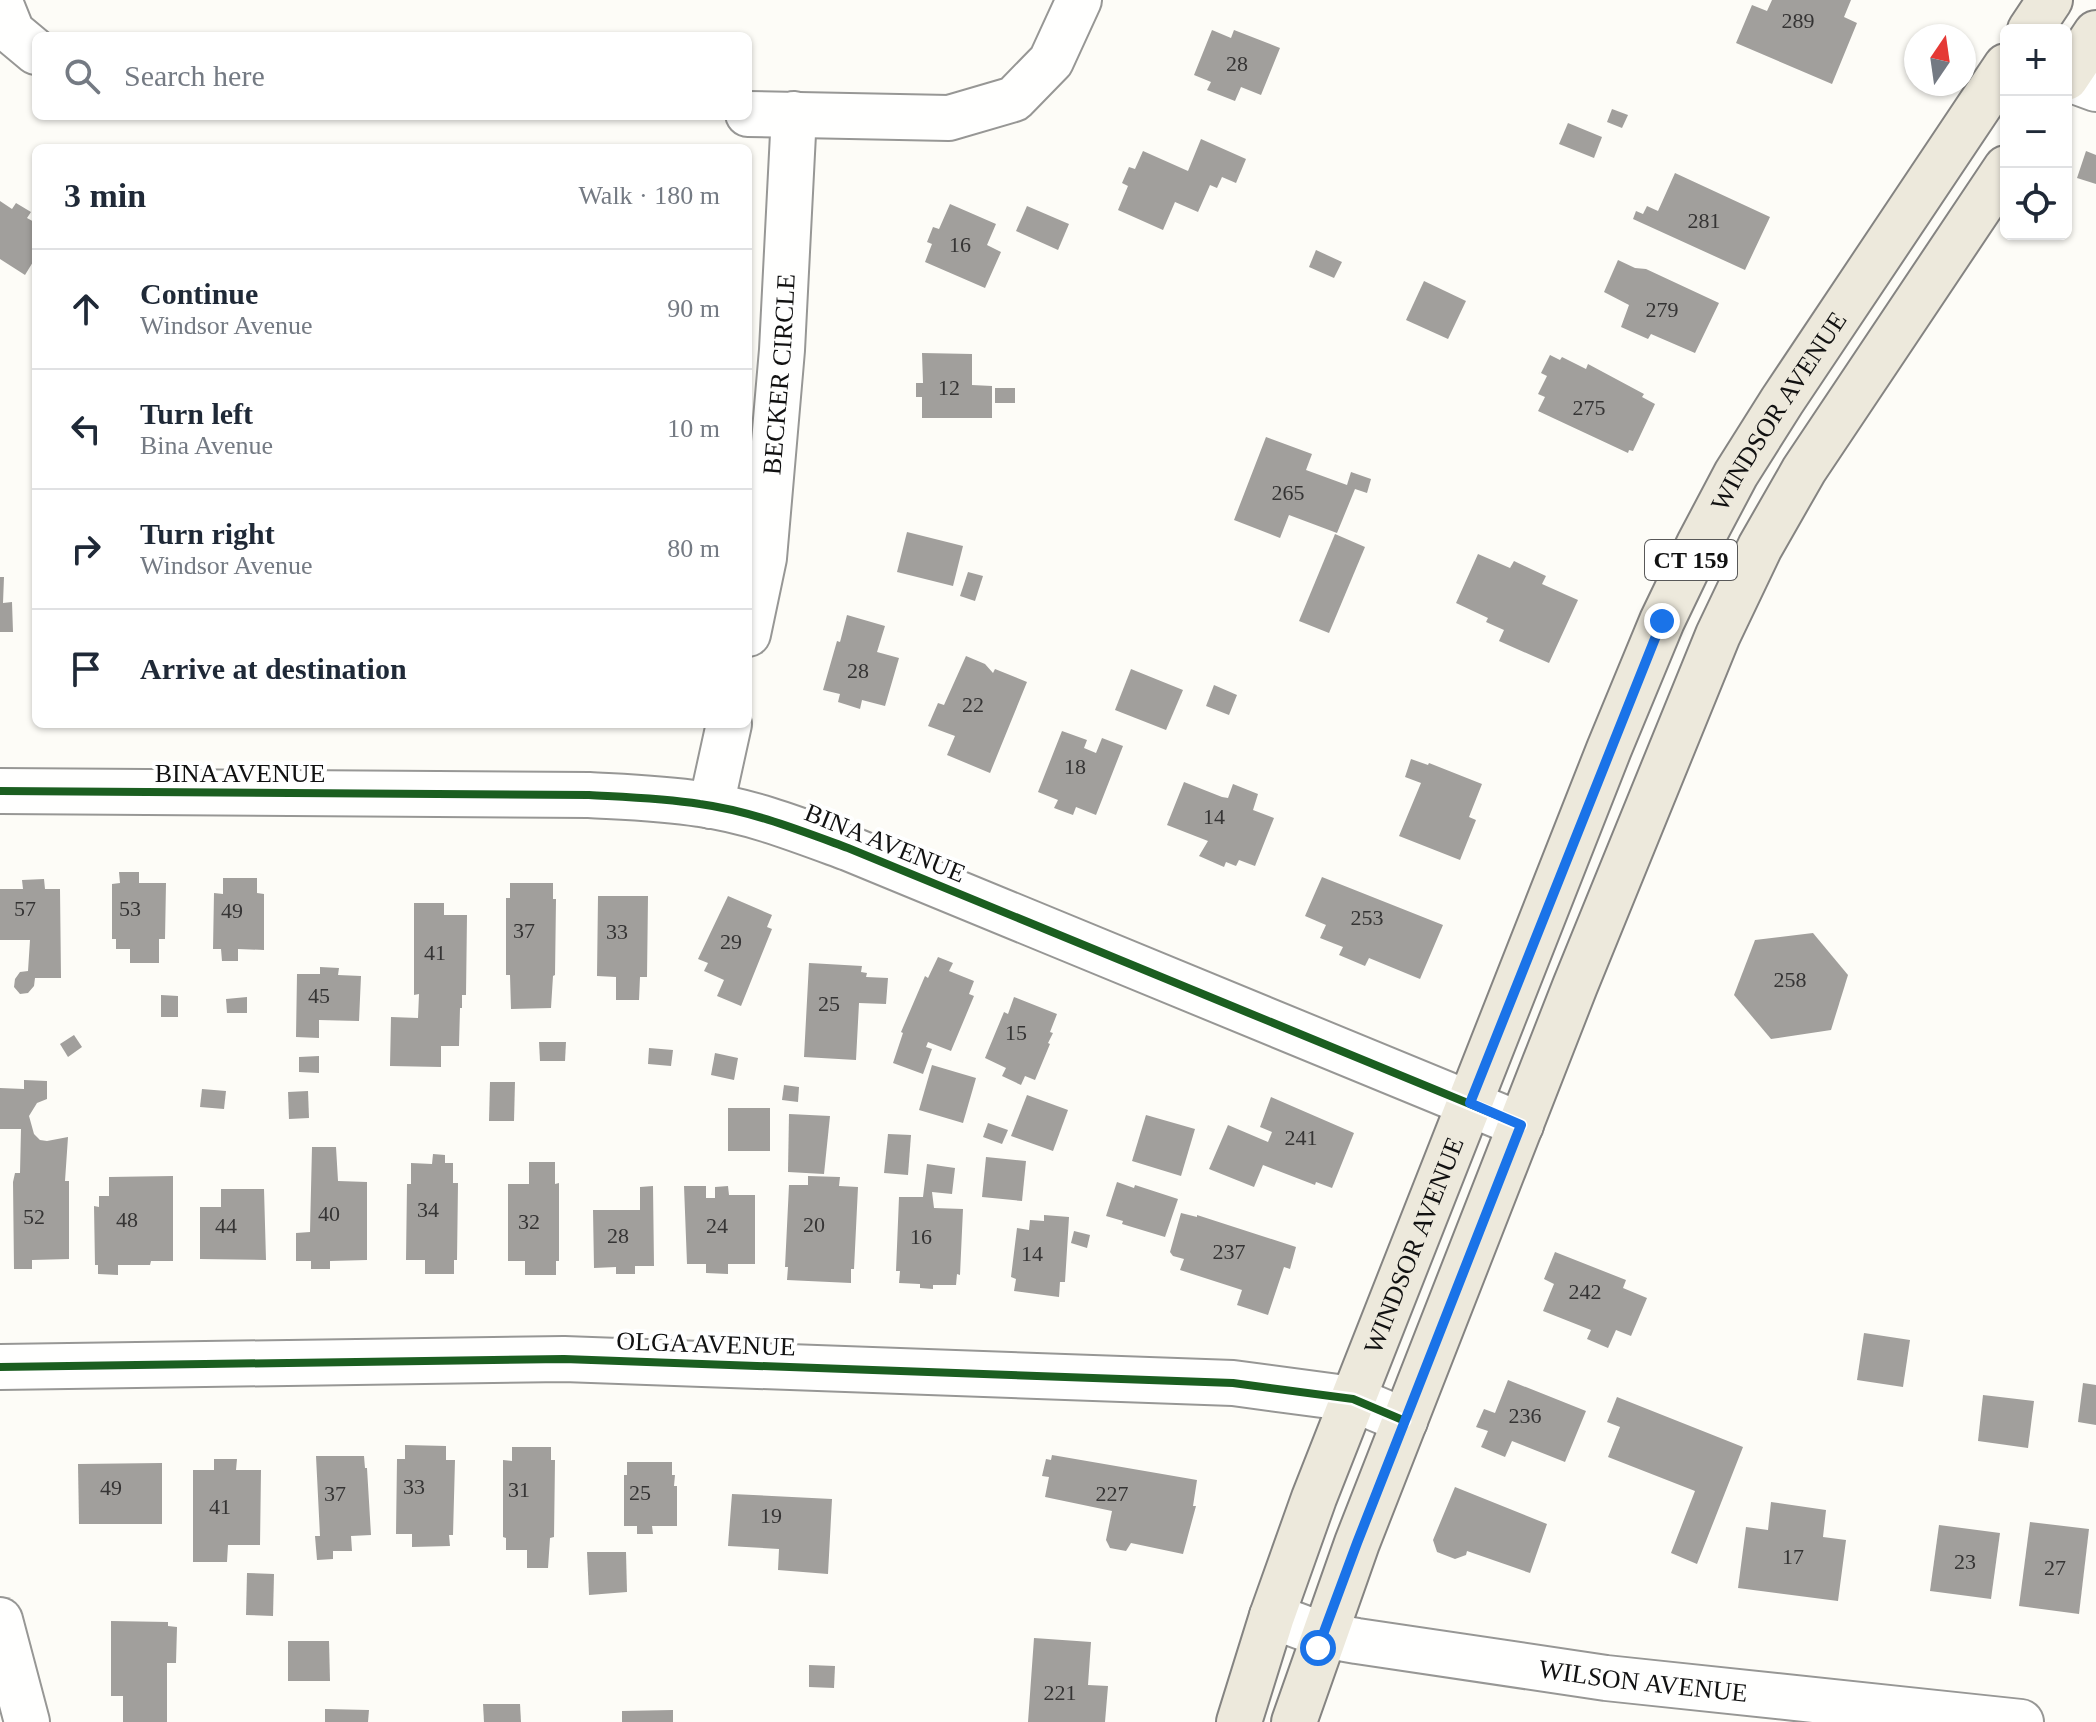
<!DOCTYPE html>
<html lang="en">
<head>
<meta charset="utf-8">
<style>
	:root { --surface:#fff; --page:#f2f2f3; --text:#1f2937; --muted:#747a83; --line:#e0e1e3 }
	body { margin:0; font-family:"Times New Roman",serif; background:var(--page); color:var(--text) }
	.controls { position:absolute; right:24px; top:24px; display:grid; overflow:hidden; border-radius:12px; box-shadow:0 2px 6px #0004 }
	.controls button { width:72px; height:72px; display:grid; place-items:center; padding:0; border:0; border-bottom:2px solid var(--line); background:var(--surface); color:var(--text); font:40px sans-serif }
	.compass { position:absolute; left:1904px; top:24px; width:72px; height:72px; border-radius:50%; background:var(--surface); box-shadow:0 2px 6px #0004; rotate:13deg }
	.stop { position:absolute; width:24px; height:24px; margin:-18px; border:6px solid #1a73e8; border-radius:50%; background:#fff }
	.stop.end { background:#1a73e8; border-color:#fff; box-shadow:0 2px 8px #0008 }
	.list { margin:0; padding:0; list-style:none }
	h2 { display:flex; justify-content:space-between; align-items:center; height:104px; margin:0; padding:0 32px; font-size:34px }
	h2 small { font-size:26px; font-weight:400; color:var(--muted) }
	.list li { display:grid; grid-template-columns:52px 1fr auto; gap:24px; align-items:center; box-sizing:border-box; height:120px; padding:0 32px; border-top:2px solid var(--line) }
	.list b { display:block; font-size:30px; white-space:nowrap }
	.list p { margin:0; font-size:26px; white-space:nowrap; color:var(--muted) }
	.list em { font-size:26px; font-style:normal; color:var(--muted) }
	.icon { flex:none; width:44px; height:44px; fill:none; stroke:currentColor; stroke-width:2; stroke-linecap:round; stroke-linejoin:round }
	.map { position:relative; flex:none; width:2096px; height:1722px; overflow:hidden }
	.search { position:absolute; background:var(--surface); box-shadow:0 2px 6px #0004; left:32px; top:32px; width:720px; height:88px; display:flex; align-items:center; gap:20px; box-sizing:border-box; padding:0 28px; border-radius:12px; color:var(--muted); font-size:30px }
	.panel { position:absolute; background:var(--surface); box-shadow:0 2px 6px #0004; left:32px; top:144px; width:720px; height:584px; border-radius:12px }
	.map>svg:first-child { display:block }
	.building { fill:#a19f9c }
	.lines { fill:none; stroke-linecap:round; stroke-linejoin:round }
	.minor-casing { stroke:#979795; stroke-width:48 }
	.major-casing { stroke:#858482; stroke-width:48 }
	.minor { stroke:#fffffe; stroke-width:44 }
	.major { stroke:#ede9dc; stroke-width:44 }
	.cycleway-casing { stroke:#fff; stroke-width:13 }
	.cycleway { stroke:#1b5e20; stroke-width:8 }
	.route { stroke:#1a73e8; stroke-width:10 }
	.labels { text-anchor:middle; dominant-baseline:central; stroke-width:8; stroke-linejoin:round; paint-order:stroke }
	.number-label { font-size:22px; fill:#353434 }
	.shield { fill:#fff; stroke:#585858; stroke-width:2 }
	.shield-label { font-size:24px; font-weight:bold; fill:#111 }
	.street-label { font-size:26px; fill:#111; stroke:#fff }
</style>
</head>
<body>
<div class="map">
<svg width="2096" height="1722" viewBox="0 0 2096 1722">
	<rect width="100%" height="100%" fill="#fdfcf7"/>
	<g class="building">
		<path d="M1772,0H1851L1844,17L1857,23L1832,84L1736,43L1752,5L1767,11Z"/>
		<path d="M1212,30L1231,38L1234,30L1280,48L1261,95L1241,87L1235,101L1207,90L1211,82L1194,75Z"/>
		<path d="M1612,109L1628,115L1622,128L1607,122Z"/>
		<path d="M1568,123L1602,137L1594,158L1559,144Z"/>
		<path d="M1201,139L1246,159L1236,183L1222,177L1217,188L1210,185L1198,212L1175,202L1163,230L1118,210L1128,186L1122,183L1129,167L1135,169L1143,151L1188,171Z"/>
		<path d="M2086,151L2096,155V184L2077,178Z"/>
		<path d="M1675,173L1770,217L1745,270L1633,219L1636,211L1643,214L1647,206L1658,211Z"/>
		<path d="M0,201L12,209L16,203L31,212L27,218L36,223V257L25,275L0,259Z"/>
		<path d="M950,204L996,224L987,245L1001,252L985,288L925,262L932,244L927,242L933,227L939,229Z"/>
		<path d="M1027,206L1069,224L1058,250L1016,231Z"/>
		<path d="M1316,250L1342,262L1334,278L1309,267Z"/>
		<path d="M1618,260L1635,268L1646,269L1719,303L1695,353L1651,334L1648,339L1621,327L1629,305L1604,292Z"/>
		<path d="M1424,281L1466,301L1448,339L1406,320Z"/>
		<path d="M922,353L972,354V385L992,386V418H922V397H916V383H923Z"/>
		<path d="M1550,355L1560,360L1562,357L1586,369L1588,364L1644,394L1642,397L1655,404L1633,451L1629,450L1628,453L1538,411L1545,397L1538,394L1547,376L1541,373Z"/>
		<rect x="995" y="388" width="20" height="15"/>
		<path d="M1266,437L1312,454L1306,470L1347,485L1351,472L1371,479L1367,493L1355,489L1337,533L1289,515L1280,538L1234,520Z"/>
		<path d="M907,532L963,546L953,586L897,572Z"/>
		<path d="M1335,534L1365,547L1329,633L1299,621Z"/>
		<path d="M1478,554L1510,568L1514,561L1546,576L1542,584L1578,600L1549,663L1499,641L1504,630L1486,622L1488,618L1456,603Z"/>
		<path d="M968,572L983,576L975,601L960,596Z"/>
		<path d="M0,577H4L3,603L12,602L13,632H0Z"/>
		<path d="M847,615L885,626L877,652L899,658L885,706L862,700L860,709L838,702L840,694L823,690L837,641L840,642Z"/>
		<path d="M966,656L985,664L993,673L995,669L1027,682L990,773L947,755L955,736L928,726L938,703L944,705Z"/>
		<path d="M1131,669L1183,690L1166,730L1115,710Z"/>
		<path d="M1214,685L1237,695L1229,715L1206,706Z"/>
		<path d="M1062,731L1087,740L1084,748L1096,753L1102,738L1123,746L1096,815L1076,807L1073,815L1054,808L1058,800L1038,792Z"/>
		<path d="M1411,759L1428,765L1429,763L1482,784L1469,817L1476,820L1460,860L1399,836L1421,783L1405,777Z"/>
		<path d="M1184,782L1222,797L1228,798L1233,784L1258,794L1253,810L1274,818L1255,866L1239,860L1236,866L1226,862L1224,867L1199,856L1208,841L1167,825Z"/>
		<path d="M119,872H139V883H166L165,939H159V963H130V949H116V939H112V884L120,883Z"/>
		<path d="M1322,877L1443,925L1420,979L1369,958L1365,966L1339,955L1343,947L1320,938L1326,925L1305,916Z"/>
		<path d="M223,878H257V893L264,894V950L238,949V961H222L221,949H213L214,893L223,894Z"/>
		<path d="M44,879L45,889H60L61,978H35L34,986L28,993L20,994L14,987L15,979L20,972L28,971L30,940H0V889H23L22,880Z"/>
		<path d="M510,883H553V899H556L555,975L553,976L551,1008L511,1009L510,975H506V898H510Z"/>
		<path d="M598,896H648L647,977H640L639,1000H616V977L597,976Z"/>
		<path d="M728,896L772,915L767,927L772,929L741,1006L717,996L724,980L704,971L708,963L698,959Z"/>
		<path d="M414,903H444V915H467L466,995H462V1008H460L459,1046H441V1067L390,1066L391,1017L418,1018L419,994L414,995Z"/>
		<path d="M1813,933L1848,975L1831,1030L1771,1039L1734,995L1755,940Z"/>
		<path d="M938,957L953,963L949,971L974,981L969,994L974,996L951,1051L928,1042L926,1047L932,1049L923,1074L893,1063L903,1033L901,1032L925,976L928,978Z"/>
		<path d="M809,963L862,966L861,972L867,973L866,977L888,978L886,1004L859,1003L856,1060L804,1057Z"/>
		<path d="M320,967L339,968L338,975L361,976L359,1021L319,1020V1038L296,1037L297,974H320Z"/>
		<path d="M161,995L178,996V1017H161Z"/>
		<path d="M247,997V1013H227L226,999Z"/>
		<path d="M1014,997L1057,1014L1050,1032L1053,1033L1048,1043L1050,1044L1035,1080L1025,1076L1021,1085L1002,1076L1006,1068L985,1058L1004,1012L1008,1014Z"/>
		<path d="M74,1035L82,1047L68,1057L60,1044Z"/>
		<path d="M539,1042H566L565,1061H540Z"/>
		<path d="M649,1048L673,1050L671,1066L648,1064Z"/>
		<path d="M715,1053L738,1058L734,1080L711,1075Z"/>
		<path d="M319,1056V1073L299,1072V1057Z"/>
		<path d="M932,1065L976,1078L963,1123L919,1110Z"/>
		<path d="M24,1080L47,1081V1099L37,1103L29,1116L34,1134L40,1140L47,1141L68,1137L65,1181H69V1259L32,1260V1269H14L13,1182L15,1173H20L21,1129H0V1088L24,1089Z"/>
		<path d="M490,1082H515L514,1121H489Z"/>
		<path d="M784,1085L799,1087L798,1102L782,1100Z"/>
		<path d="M202,1089L226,1091L224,1109L200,1107Z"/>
		<path d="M308,1091L309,1118L289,1119L288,1092Z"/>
		<path d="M1027,1095L1068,1110L1053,1151L1011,1136Z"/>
		<path d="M1271,1097L1354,1133L1332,1188L1316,1182L1315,1185L1263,1165L1254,1187L1209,1169L1228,1125L1268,1142L1272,1132L1260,1127Z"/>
		<rect x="728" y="1108" width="42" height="43"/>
		<path d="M789,1114L830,1116L824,1174L788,1172Z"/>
		<path d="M1146,1115L1195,1129L1181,1176L1132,1161Z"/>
		<path d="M988,1123L1008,1130L1002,1144L983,1137Z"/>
		<path d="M888,1134L911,1135L908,1175L884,1173Z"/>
		<path d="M312,1147H336L338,1181L367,1182V1260L330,1261V1269H311V1261H296V1233L310,1232Z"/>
		<path d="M433,1154L445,1155V1163H453V1183H458L457,1260H454V1274H425V1260H406L407,1184H411V1163L432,1164Z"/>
		<path d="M986,1157L1026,1161L1022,1201L982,1197Z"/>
		<path d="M529,1162H555V1184L559,1183V1261H556V1275H525V1261H508V1184H529Z"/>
		<path d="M927,1164L955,1168L952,1194L932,1192L934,1208L963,1209L960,1275L957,1274L956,1285H933V1289L920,1288V1284L899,1283L900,1271H896L899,1197H923Z"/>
		<path d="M173,1176V1261H151L150,1265H118V1275L98,1274V1265H95L94,1206L99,1207V1196H109V1177Z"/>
		<path d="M808,1176L840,1177L839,1186L858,1187L854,1269H851V1283L787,1280L788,1267H785L789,1185H808Z"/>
		<path d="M1117,1182L1134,1188L1135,1185L1178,1199L1165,1237L1122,1224L1123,1221L1106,1216Z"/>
		<path d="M653,1186L654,1266H635V1274H616V1267L594,1268L593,1210H640V1187Z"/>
		<path d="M684,1186H706V1198H715V1187L728,1186L729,1195H755V1264H728V1274L706,1273V1264H687Z"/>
		<path d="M221,1189H264L266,1260L200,1259V1207H221Z"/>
		<path d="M1181,1213L1197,1217V1215L1296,1247L1290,1269L1284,1267L1268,1315L1237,1305L1242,1290L1180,1270L1184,1259L1173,1256L1170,1252Z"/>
		<path d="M1044,1215L1069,1217L1065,1282H1060L1059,1297L1014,1291L1016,1279L1011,1277L1017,1228L1029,1230L1030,1220L1044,1221Z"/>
		<path d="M1074,1231L1090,1235L1087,1248L1071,1243Z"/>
		<path d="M1555,1252L1626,1280L1623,1288L1647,1298L1631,1336L1616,1330L1608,1348L1587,1339L1591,1330L1543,1311L1554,1284L1544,1279Z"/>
		<path d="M1864,1333L1910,1340L1903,1387L1857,1380Z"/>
		<path d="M1508,1380L1586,1411L1565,1462L1512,1441L1505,1457L1481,1447L1488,1431L1476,1427L1484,1409L1495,1413Z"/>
		<path d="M2083,1383L2096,1385V1425L2078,1422Z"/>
		<path d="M1983,1395L2034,1401L2028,1448L1978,1441Z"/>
		<path d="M1617,1397L1743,1447L1697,1564L1671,1553L1695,1491L1608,1457L1620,1427L1607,1422Z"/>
		<path d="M405,1445L446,1446V1460H455L453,1535H449L450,1546L412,1547V1534H396L397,1459H405Z"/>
		<path d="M512,1447H551V1460H555L554,1537L550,1538L548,1568H527V1550H506V1538L503,1537V1460L512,1461Z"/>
		<path d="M1052,1455L1197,1480L1193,1506H1196L1183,1554L1131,1543L1126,1551L1110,1548L1106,1540L1112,1511L1045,1497L1049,1477L1042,1476L1046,1459L1051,1460Z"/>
		<path d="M316,1456H364L365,1468H367L371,1535L351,1536L352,1551H333V1559L317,1560L315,1536H320Z"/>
		<path d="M214,1459H237L236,1470H261L260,1545H228L227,1562H193V1470H214Z"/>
		<path d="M627,1462H672V1475H675L674,1486H677V1526H652L653,1534H637V1526H624V1475H627Z"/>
		<path d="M162,1463V1524H79L78,1464Z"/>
		<path d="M1455,1487L1547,1524L1530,1573L1467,1551L1466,1555L1455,1559L1437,1552L1433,1540Z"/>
		<path d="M732,1494L832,1499L828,1574L778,1570L779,1549L728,1546Z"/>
		<path d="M1771,1502L1826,1510L1823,1537L1846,1540L1838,1601L1738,1588L1746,1527L1768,1530Z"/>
		<path d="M2030,1522L2089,1529L2079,1614L2019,1606Z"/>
		<path d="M1939,1525L2000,1533L1991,1599L1930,1591Z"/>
		<path d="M587,1552H626L627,1592L589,1595Z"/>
		<path d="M247,1573L274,1574L273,1616L246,1615Z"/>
		<path d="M111,1621L168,1622V1626L177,1627L176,1663H167V1722H123V1696H111Z"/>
		<path d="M1034,1638L1091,1642L1088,1685L1108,1686L1105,1722H1028Z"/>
		<path d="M288,1641H329L330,1681H288Z"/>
		<path d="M809,1665L835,1666L834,1688L809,1687Z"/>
		<path d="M483,1704H520L521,1722H484Z"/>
		<path d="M325,1709L369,1710L368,1722H325Z"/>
		<path d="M673,1710V1722H622V1711Z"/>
	</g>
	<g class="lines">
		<g class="minor-casing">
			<g id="minor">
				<path d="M0,2L12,32L36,52"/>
				<path d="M2066,78L2096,89"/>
				<path d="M748,114L949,118L1014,99L1051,61L1079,0"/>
				<path id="s1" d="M748,634L764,558L782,350L794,114"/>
				<path d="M0,791L589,795C626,797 663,798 700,804C751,811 799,830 848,848L1521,1125"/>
				<path d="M711,806L729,724"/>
				<path d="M0,1367L564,1359L1233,1383L1353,1399L1405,1421"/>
				<path id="s2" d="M1272,1616L1323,1635L1357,1641L1606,1678L2021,1722"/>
				<path d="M0,1620L27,1722"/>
			</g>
		</g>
		<g class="major-casing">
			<g id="major">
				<path d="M2030,30L2050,0"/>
				<path d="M2066,78L2096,33"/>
				<path id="s3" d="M1239,1722L1272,1616L1314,1498L1609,749L1662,621L1699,544L1736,474L1782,401L2006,66"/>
				<path d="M1294,1722L1357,1543L1575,986L1718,635L1760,547L1804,470L2006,168"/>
			</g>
		</g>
		<use href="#minor" class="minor"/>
		<use href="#major" class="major"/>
		<g class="cycleway-casing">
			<g id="cycleway">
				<path d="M0,791L589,795C626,797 663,798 700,804C751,811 799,830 848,848L1521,1125"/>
				<path d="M0,1367L564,1359L1233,1383L1353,1399L1405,1421"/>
			</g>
		</g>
		<use href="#cycleway" class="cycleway"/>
	</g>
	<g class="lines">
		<path class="route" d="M1318,1648L1357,1543L1521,1125L1470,1103L1662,621"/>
	</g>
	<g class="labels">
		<g class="number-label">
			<text x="1798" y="20">289</text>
			<text x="1237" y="63">28</text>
			<text x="1704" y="220">281</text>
			<text x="960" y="244">16</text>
			<text x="1662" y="309">279</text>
			<text x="949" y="387">12</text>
			<text x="1589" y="407">275</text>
			<text x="1288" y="492">265</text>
			<text x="858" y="670">28</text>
			<text x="973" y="704">22</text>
			<text x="1075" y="766">18</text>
			<text x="1214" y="816">14</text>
			<text x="25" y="908">57</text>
			<text x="130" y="908">53</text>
			<text x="232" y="910">49</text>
			<text x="1367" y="917">253</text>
			<text x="524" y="930">37</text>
			<text x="617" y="931">33</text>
			<text x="731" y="941">29</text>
			<text x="435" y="952">41</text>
			<text x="1790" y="979">258</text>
			<text x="319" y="995">45</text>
			<text x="829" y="1003">25</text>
			<text x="1016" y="1032">15</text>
			<text x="1301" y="1137">241</text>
			<text x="428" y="1209">34</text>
			<text x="329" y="1213">40</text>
			<text x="34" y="1216">52</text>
			<text x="127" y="1219">48</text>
			<text x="529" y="1221">32</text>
			<text x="814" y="1224">20</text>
			<text x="226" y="1225">44</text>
			<text x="717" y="1225">24</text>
			<text x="618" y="1235">28</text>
			<text x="921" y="1236">16</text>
			<text x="1229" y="1251">237</text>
			<text x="1032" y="1253">14</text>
			<text x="1585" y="1291">242</text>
			<text x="1525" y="1415">236</text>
			<text x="414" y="1486">33</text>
			<text x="111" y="1487">49</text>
			<text x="519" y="1489">31</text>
			<text x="640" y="1492">25</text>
			<text x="335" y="1493">37</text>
			<text x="1112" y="1493">227</text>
			<text x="220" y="1506">41</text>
			<text x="771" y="1515">19</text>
			<text x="1793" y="1556">17</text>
			<text x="1965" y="1561">23</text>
			<text x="2055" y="1567">27</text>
			<text x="1060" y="1692">221</text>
		</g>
		<rect class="shield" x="1645" y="540" width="92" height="40" rx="6"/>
		<g class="shield-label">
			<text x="1691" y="560">CT 159</text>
		</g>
		<g class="street-label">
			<text stroke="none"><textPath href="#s1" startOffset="262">BECKER CIRCLE</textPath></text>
			<text stroke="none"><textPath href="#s3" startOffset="1420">WINDSOR AVENUE</textPath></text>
			<text x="240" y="773">BINA AVENUE</text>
			<text transform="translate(885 843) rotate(22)">BINA AVENUE</text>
			<text stroke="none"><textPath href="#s3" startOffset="508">WINDSOR AVENUE</textPath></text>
			<text transform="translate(706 1344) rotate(2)">OLGA AVENUE</text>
			<text stroke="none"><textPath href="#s2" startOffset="378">WILSON AVENUE</textPath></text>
		</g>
	</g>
</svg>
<div class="controls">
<button>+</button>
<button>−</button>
<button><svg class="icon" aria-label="locate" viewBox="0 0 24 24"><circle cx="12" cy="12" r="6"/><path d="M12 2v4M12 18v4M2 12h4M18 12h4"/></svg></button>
</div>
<svg class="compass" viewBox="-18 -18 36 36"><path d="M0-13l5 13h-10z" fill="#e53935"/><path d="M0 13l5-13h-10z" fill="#747a83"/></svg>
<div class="stop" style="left:1318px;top:1648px"></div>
<div class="stop end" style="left:1662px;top:621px"></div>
<div class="search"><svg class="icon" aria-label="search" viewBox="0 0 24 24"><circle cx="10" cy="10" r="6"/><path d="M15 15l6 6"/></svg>Search here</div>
<section class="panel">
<h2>3 min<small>Walk · 180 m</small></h2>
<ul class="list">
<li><svg class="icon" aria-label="ahead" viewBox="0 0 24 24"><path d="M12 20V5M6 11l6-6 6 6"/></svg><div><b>Continue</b><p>Windsor Avenue</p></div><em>90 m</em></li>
<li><svg class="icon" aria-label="left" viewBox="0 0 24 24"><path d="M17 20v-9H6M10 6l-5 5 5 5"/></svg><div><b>Turn left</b><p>Bina Avenue</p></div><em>10 m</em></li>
<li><svg class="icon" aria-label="right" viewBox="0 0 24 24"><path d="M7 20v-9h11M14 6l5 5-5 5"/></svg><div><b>Turn right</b><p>Windsor Avenue</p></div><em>80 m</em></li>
<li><svg class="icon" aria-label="arrive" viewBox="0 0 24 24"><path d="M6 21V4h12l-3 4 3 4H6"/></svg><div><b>Arrive at destination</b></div></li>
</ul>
</section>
</div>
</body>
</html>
